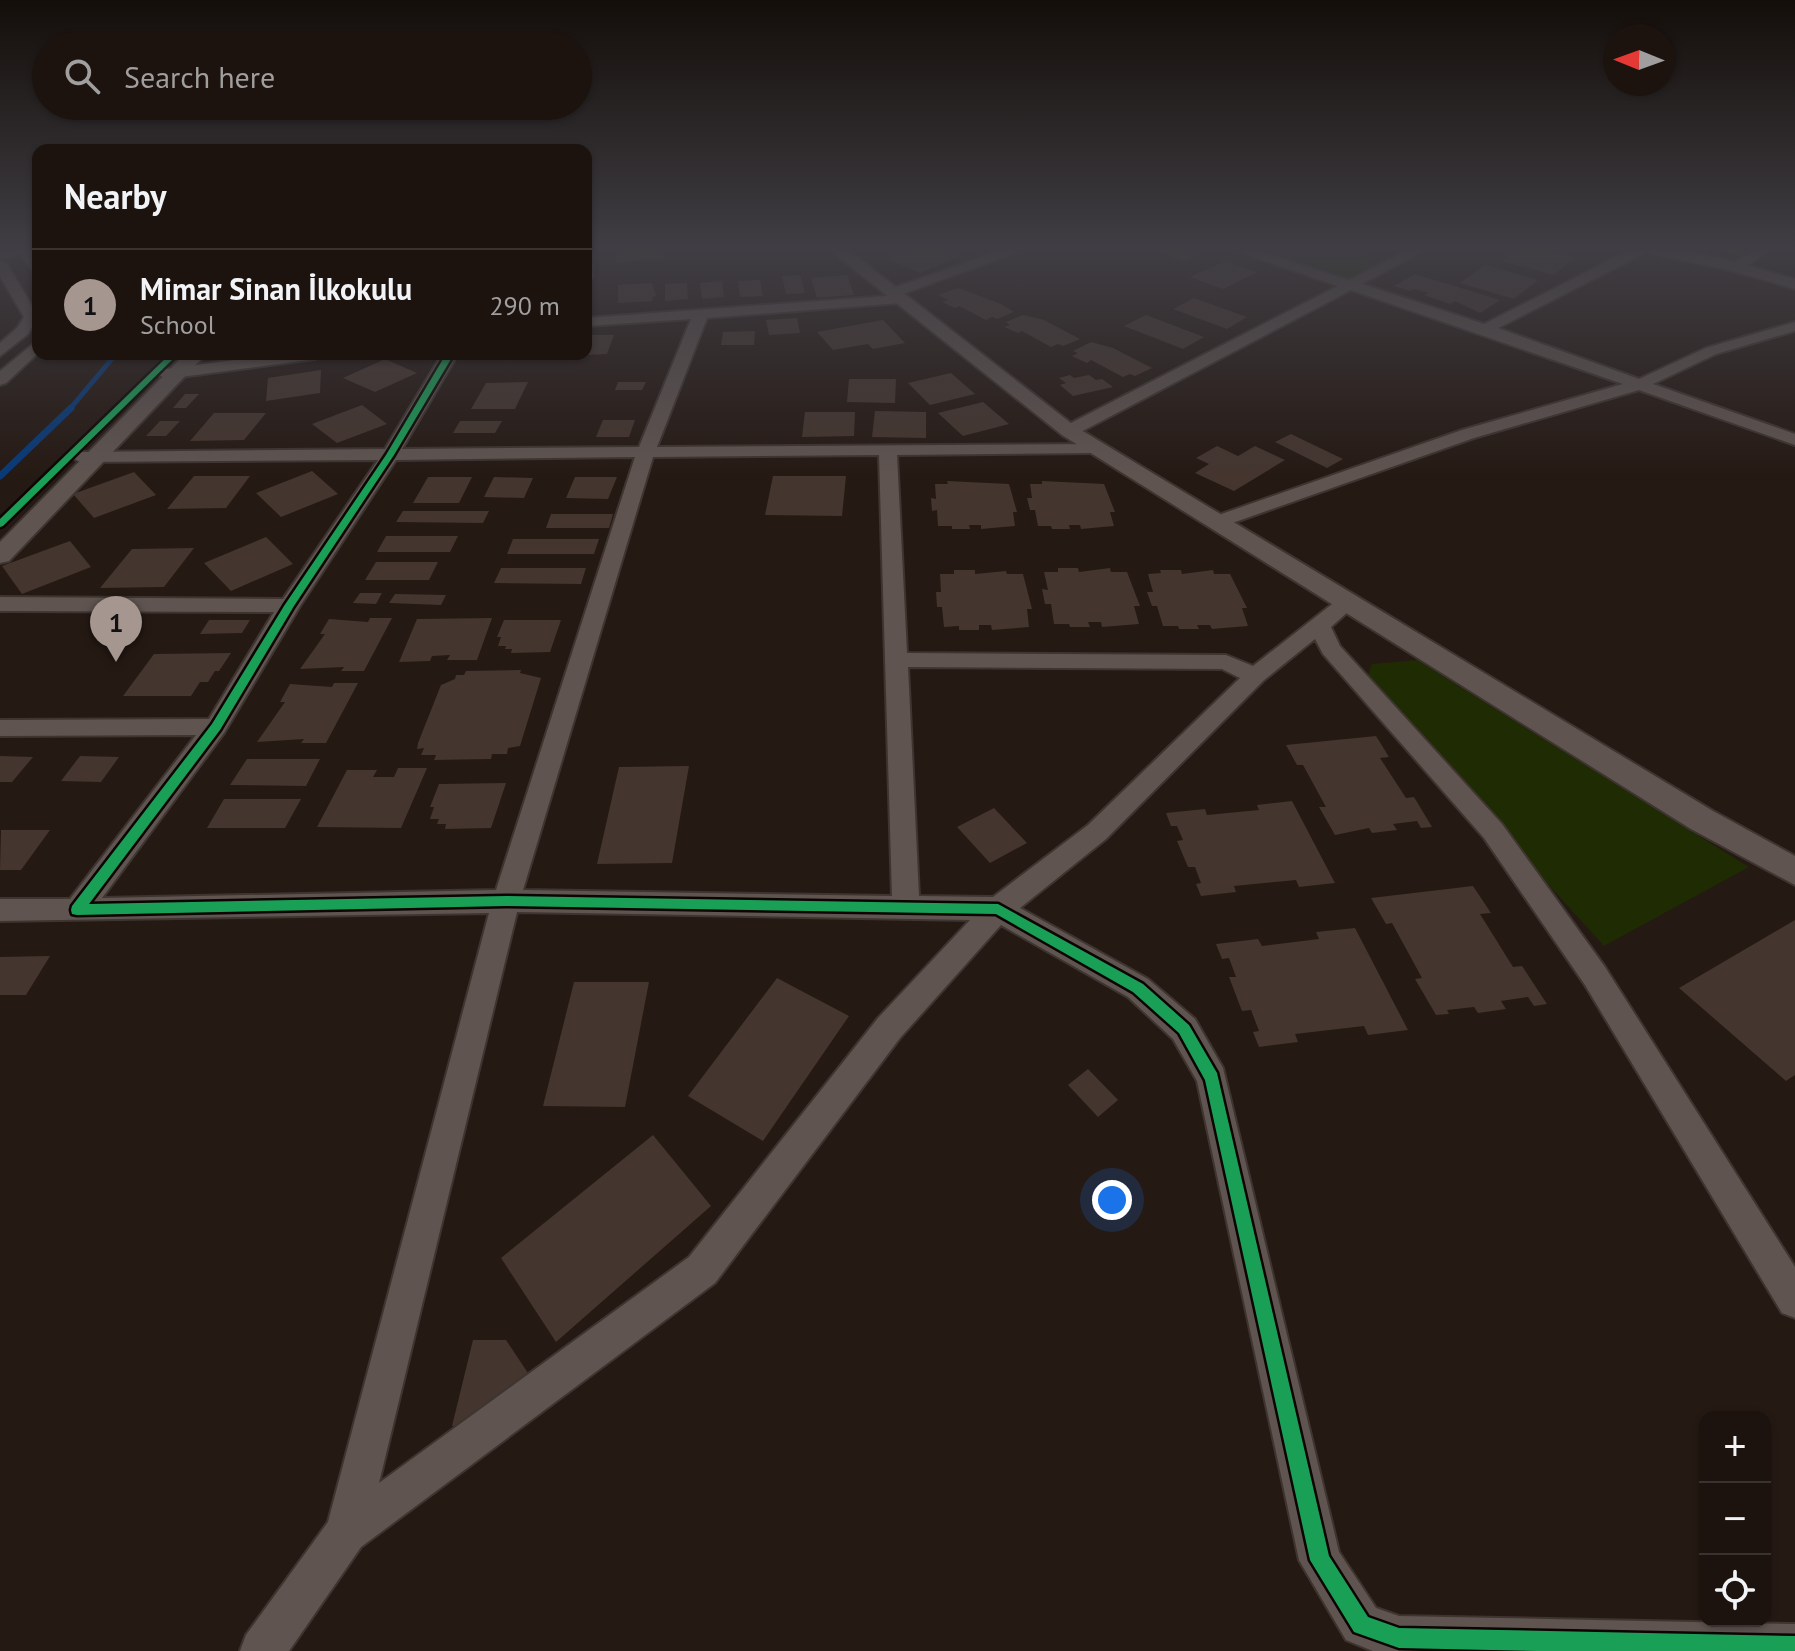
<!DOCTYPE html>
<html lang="en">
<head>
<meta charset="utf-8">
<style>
	:root { --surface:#1c130e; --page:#29201c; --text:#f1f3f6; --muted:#a09e9e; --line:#3a322e; --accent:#a59690 }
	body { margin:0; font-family:"PT Sans",sans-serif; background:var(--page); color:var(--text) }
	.controls { position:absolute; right:24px; bottom:24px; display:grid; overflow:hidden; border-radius:16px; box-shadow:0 2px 6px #0004 }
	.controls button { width:72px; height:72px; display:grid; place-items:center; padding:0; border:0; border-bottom:2px solid var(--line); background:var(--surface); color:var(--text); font:40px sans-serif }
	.compass { position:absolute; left:1603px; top:24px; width:72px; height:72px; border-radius:50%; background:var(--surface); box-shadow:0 2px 6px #0004; rotate:271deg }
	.you { position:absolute; left:1112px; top:1200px; width:28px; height:28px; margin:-20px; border:6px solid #fff; border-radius:50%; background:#1a73e8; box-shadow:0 0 0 12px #1a73e833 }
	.badge { display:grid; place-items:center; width:52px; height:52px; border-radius:50%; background:var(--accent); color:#111; font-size:26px; font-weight:700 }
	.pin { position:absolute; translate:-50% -66px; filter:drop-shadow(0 2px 4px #0008) }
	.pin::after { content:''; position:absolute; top:42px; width:28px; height:24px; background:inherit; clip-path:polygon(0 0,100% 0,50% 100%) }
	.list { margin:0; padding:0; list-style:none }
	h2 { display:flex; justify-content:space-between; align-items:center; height:104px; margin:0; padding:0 32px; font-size:34px }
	h2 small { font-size:26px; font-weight:400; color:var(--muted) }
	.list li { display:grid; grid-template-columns:52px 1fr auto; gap:24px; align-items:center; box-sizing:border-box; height:112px; padding:0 32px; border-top:2px solid var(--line) }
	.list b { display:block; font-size:30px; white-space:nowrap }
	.list p { margin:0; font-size:26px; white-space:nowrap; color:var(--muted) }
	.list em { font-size:26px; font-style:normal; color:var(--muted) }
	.icon { flex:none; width:44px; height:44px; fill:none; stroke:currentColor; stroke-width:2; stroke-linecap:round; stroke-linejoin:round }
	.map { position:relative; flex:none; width:1795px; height:1651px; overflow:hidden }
	.search { position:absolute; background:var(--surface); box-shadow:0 2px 6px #0004; left:32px; top:32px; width:560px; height:88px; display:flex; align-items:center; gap:20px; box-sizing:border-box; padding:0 28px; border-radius:44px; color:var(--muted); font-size:30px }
	.panel { position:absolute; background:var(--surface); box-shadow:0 2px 6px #0004; left:32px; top:144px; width:560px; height:216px; border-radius:16px }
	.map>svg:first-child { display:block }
	.green { fill:#1e2b03 }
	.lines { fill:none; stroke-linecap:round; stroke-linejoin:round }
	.stream-far1 { stroke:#083a79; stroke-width:5 }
	.stream { stroke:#083a79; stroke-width:7 }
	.building { fill:#44352e }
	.minor-casing { stroke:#3e3430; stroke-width:4 }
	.tertiary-casing { stroke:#3e3430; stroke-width:4 }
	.trunk-casing { stroke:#3e3430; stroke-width:4 }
	.minor { fill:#5f5450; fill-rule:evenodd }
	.tertiary { fill:#5f5450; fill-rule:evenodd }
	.trunk { fill:#66585a; fill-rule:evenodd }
	.cycleway-casing { stroke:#0d0503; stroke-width:5 }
	.cycleway { fill:#1a9f57; fill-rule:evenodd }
</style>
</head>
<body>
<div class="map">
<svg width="1795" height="1651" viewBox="0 0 1795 1651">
	<rect width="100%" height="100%" fill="#251913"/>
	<g class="green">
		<path d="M1244,246H1358L1374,251L1361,259L1379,265L1352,280Z"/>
		<path d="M1417,660L1749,867L1604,946L1365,683L1372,664Z"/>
	</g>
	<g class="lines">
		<path class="stream-far1" d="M69,410L116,354"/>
		<path class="stream" d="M0,476L71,408"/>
	</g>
	<g class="building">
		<path d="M917,246H940L964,254L921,273L885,258Z"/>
		<path d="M1156,246H1177L1200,253L1185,261L1149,249Z"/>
		<path d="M1520,246H1526L1574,258L1554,275L1501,261Z"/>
		<path d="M1718,246H1734L1757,253L1747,258L1714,248Z"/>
		<path d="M653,248H662L666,258L617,263L614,252Z"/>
		<path d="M1225,261L1257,272L1223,289L1190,277Z"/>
		<path d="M1485,265L1538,280L1514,299L1460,283Z"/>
		<path d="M1415,274L1500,300L1480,313L1455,301L1450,304L1424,295L1428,293L1415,289L1410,291L1394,286Z"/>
		<path d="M800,275L805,293L786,294L782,276Z"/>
		<path d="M847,275L854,295L817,298L811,278Z"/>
		<path d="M760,280L763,296L740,297L738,281Z"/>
		<path d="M722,281L724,297L702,299L700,283Z"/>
		<path d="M652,283L656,296L652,297L653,301L618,303V285Z"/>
		<path d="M687,283L688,299L665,301V284Z"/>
		<path d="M958,288L1001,304L1014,312L997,319L992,317L986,320L959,306L955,308L942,302L948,300L938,295Z"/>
		<path d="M1194,298L1247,317L1227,329L1173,309Z"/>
		<path d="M1023,315L1044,320L1080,339L1063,346L1058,344L1051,347L1022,331L1018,333L1004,327L1010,325L1006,322Z"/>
		<path d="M1146,315L1204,337L1183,349L1124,326Z"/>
		<path d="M797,318L800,333L769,335L766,320Z"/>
		<path d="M883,320L905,343L873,349L868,344L833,350L817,332Z"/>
		<path d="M755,331L754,345H721L723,332Z"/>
		<path d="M586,335H614L607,354L586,355Z"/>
		<path d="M1091,342L1113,348L1152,368L1135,376L1130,374L1123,377L1091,360L1087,363L1072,356L1078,353L1073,351Z"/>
		<path d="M385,359L417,373L375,392L343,378Z"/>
		<path d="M321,370L320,393L266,401L268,378Z"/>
		<path d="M951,373L975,394L930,405L908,383Z"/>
		<path d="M1070,375L1074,378L1089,375L1096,380L1102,379L1113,387L1073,396L1060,385L1066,383L1059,378Z"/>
		<path d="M849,379H896L895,403L847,402Z"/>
		<path d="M528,382L515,409H471L486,383Z"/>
		<path d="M618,382H646L642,390H615Z"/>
		<path d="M185,394H199L186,408H173Z"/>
		<path d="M983,402L1009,424L963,436L938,413Z"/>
		<path d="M362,405L387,424L337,443L312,424Z"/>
		<path d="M875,411L926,412V438L872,437Z"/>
		<path d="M805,412H855L854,436L802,437Z"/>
		<path d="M214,413H266L244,440L190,441Z"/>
		<path d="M603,420H635L629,437H596Z"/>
		<path d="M160,421H180L166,436H146Z"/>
		<path d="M460,421H502L495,433H453Z"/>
		<path d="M1291,434L1343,459L1327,468L1275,442Z"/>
		<path d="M1217,446L1238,456L1255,446L1285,460L1234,491L1195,473L1209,464L1196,458Z"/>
		<path d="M312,471L338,494L281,517L256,493Z"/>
		<path d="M134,472L156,495L94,518L73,494Z"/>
		<path d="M194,476H250L226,508L167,509Z"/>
		<path d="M773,476H846L842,516L765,515Z"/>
		<path d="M428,477H472L459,503H413Z"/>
		<path d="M494,477L533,478L524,498L484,497Z"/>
		<path d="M575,477H617L608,499L566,498Z"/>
		<path d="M947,481L1009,484L1017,512H1013L1015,526L981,529V525H969L970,529H952V526H938L937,510L932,511L931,498L936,499L935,484H948Z"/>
		<path d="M1042,481L1104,484L1115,512H1110L1114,526L1081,529L1080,525H1069L1070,529H1052L1051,526H1038L1035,510H1030L1027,498H1032L1030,484H1042Z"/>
		<path d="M403,511H489L483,523L396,522Z"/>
		<path d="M551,514H613L609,528H546Z"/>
		<path d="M386,536H458L450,552H377Z"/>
		<path d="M266,537L293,564L231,591L204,563Z"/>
		<path d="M513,539H599L594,554H507Z"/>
		<path d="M70,541L91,567L22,594L2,566Z"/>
		<path d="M194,548L164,587L100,588L132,549Z"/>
		<path d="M376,562H438L429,580H365Z"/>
		<path d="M501,568H586L581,584L494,583Z"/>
		<path d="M1058,568H1078L1079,572L1110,568L1111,572H1127L1140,606H1134L1139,624L1102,627L1101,622H1088L1090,627H1070L1069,624H1054L1051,604H1045L1042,589L1048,590L1044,572H1058Z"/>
		<path d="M954,570H975V574L1006,571L1007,574H1023L1032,609H1027L1029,627L992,630L991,625H979V630H959V626L944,627L942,607H937L936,592H941L940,574H954Z"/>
		<path d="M1160,570H1181L1182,574L1213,570L1214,574H1230L1247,608H1242L1248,626L1212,629L1210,625H1197L1199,629H1179L1178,626H1163L1157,606H1152L1147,592H1153L1148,574L1161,573Z"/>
		<path d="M360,593H382L376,604L353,603Z"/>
		<path d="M395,594L446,595L441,605L389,603Z"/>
		<path d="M370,618H392L364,671H341L344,667L300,669L325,634H320L329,619L368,622Z"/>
		<path d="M492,618L477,660H447L450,655L432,656L430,661L399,662L417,619Z"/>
		<path d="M209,620H250L242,633L200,634Z"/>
		<path d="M504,620H561L550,652L511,653L512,649H505L506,646H498L501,637H497Z"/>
		<path d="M231,653L219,671H215L208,682H200L191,696H123L154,654Z"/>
		<path d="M521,670L520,673L541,678L520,746L508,748L507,754H492L491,759L434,760L436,755H421L424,748L417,749L418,743L441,685L455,679L456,675H464L466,671Z"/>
		<path d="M334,683H358L326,743H301L304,739L257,742L285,702H280L290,684L332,687Z"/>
		<path d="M1376,736L1389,757L1380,758L1406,798L1414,797L1432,827L1421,828L1417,821L1393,824L1397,830L1372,833L1369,828L1335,835L1319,807H1326L1303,765H1297L1286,745Z"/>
		<path d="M0,756L33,757L12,782H0Z"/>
		<path d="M80,756L119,757L101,782L61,781Z"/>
		<path d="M247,759H320L306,786L230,785Z"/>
		<path d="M689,766L672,863L597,864L619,767Z"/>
		<path d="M398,768H427L401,828L317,827L347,770H377L373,777H394Z"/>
		<path d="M506,783L491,828L445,829L446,824H437L439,819H430L434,807H430L439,784Z"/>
		<path d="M224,799H301L285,828H207Z"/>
		<path d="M1292,801L1335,883L1299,887L1296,880L1234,886L1236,892L1201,896L1196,884L1201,883L1195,867H1188L1177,841L1183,840L1177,826H1171L1166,813L1205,809L1207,815L1259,810L1257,805Z"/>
		<path d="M994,808L1027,843L990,863L957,827Z"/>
		<path d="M1,830H50L21,870H0Z"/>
		<path d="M1473,886L1491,913L1480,914L1513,967L1522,966L1547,1004L1534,1006L1528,997L1501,1001L1506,1009L1478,1013L1474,1007L1447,1010L1449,1014L1436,1015L1415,979L1422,978L1392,923L1386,924L1371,898Z"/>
		<path d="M1795,920V1075L1786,1081L1679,988Z"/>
		<path d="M1355,928L1408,1030L1368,1035L1364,1026L1295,1034L1298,1042L1259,1047L1253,1032L1259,1031L1251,1010L1242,1011L1229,977H1236L1229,958L1222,959L1216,944L1258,939L1262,946L1319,939L1316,932Z"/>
		<path d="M50,956L26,995H0V957Z"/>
		<path d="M777,978L849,1016L763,1141L688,1096Z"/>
		<path d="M574,982H649L625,1107L543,1106Z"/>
		<path d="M1088,1069L1118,1100L1098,1117L1068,1085Z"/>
		<path d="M653,1135L711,1206L556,1342L501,1258Z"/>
		<path d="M473,1340H506L534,1382L486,1426H452Z"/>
	</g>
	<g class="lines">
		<g class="minor-casing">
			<g id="minor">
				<path d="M32,246H38V273L33,272L23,257Z"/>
				<path d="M586,246H594L593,278L586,282Z"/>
				<path d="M1014,246H1034L900,295L907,299L900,303L707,318L657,447L1102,444L1105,448L1102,452L1096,453L897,455L907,653L1226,655L1253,666L1341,597H1355L1359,602L1331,627L1340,646L1502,824L1605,967L1795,1267V1318L1782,1313L1585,985L1484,838L1323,654L1315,639L1263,681L1106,839L1020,908L1148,979L1195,1019L1223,1068L1339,1552L1376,1608L1399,1616L1795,1624V1651H1373L1346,1640L1299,1560L1197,1081L1173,1039L1128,997L1001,925L900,1038L715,1283L361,1547L289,1651H240L246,1635L328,1522L489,913L0,921V899H70L196,735L0,736V720L209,719L274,612L0,611V597L283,599L378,460L80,462L71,457L80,452L385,449L442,354H458L402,449L639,447L691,319L586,326V318L887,296V290ZM879,455L892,896L523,890L653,457ZM635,457L496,890L102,898L224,733L300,606L396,460ZM908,667L1222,669L1240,678L1088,825L993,897L919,896ZM517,912L970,920L878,1018L689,1257L379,1483Z"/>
				<path d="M1222,246H1242L1349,280L1415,246H1432L1362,284L1484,324L1638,246H1649V251L1498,328L1639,379L1706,348L1795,322V331L1716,354L1653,384L1795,434V445L1639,390L1474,438L1224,526H1210L1207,522L1210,518L1462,430L1623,384L1351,290L1075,435H1063L1060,431L1063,427L1338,286Z"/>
				<path d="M1760,246H1776L1741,270H1731V264Z"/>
				<path d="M0,260L7,264L38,316L28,334L0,356V343L17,328L24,317L0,276Z"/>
				<path d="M38,340V353L6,383L0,385V371Z"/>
				<path d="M280,354H323L315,359L166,379L158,374L166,369Z"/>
			</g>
		</g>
		<g class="tertiary-casing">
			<g id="tertiary">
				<path d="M825,246H843L1076,427L1713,811L1795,856V885L1691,829L1062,435Z"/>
				<path d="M1627,246C1684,246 1740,263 1795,279V289L1733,271L1629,249Z"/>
				<path d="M185,354H206L9,561L0,563V542Z"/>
			</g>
		</g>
		<g class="trunk-casing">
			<path id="trunk" d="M0,246H35L32,251L0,259Z"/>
		</g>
		<use href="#minor" class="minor"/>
		<use href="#tertiary" class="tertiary"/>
		<use href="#trunk" class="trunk"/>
		<g class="cycleway-casing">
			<g id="cycleway">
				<path d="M170,354H178L3,526L0,527V519Z"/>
				<path d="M446,354H454L394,455L294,606L220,730L89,904L506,896L998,904L1143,984L1189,1025L1217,1073L1329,1556L1368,1617L1399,1628L1795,1636V1651H1538L1399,1648L1354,1632L1310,1560L1205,1080L1179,1033L1133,992L996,914L506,906L77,915L72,914L71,910L72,906L212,724L284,606L386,455Z"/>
			</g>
		</g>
		<use href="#cycleway" class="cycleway"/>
	</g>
	<linearGradient id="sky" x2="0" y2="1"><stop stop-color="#140e0a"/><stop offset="0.52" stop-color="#403e44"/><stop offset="1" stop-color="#403e44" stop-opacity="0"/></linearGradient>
	<rect width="1795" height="477" fill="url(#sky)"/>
</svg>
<div class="controls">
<button>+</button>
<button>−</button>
<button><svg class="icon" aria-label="locate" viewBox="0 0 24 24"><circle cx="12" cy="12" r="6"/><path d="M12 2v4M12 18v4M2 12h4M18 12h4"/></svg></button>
</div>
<svg class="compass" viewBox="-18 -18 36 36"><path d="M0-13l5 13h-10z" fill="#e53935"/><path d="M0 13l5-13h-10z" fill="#a09e9e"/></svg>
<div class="you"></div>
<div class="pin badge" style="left:116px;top:662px">1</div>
<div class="search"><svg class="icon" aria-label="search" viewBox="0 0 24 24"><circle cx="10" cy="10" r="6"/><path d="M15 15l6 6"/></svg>Search here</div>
<section class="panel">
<h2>Nearby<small></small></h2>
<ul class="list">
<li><span class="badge">1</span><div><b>Mimar Sinan İlkokulu</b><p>School</p></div><em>290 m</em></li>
</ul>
</section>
</div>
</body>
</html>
